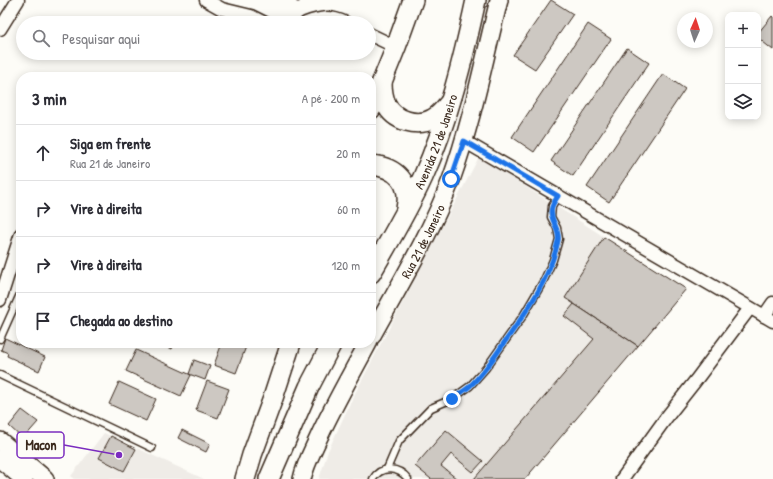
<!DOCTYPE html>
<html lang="pt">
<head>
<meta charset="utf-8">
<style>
	:root { --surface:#fff; --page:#f7f7f7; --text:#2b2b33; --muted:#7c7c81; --line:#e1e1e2 }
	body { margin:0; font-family:"Patrick Hand",sans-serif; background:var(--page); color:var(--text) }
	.controls { position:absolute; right:12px; top:12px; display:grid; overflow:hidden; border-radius:8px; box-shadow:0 2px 10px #0003 }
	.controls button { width:36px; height:36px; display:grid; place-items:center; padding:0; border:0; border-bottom:1px solid var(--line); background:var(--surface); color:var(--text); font:20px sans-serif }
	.compass { position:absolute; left:677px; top:12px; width:36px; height:36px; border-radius:50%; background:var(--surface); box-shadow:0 2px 10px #0003; rotate:3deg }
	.stop { position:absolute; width:12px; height:12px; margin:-9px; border:3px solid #1a73e8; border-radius:50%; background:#fff }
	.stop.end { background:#1a73e8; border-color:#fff; box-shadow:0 1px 4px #0008 }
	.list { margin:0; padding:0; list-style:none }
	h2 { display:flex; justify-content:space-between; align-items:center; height:52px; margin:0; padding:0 16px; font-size:17px }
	h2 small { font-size:13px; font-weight:400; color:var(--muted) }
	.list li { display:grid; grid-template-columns:26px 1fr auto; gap:12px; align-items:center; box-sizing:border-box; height:56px; padding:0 16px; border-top:1px solid var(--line) }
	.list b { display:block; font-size:15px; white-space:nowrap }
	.list p { margin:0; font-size:13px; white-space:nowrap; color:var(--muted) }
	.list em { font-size:13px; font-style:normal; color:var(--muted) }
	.icon { flex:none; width:22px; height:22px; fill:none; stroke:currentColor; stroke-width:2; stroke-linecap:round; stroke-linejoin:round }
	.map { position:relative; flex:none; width:773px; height:479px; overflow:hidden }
	.search { position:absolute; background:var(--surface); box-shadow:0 2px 10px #0003; left:16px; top:16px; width:360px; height:44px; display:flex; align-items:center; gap:10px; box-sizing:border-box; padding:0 14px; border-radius:22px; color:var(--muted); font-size:15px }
	.panel { position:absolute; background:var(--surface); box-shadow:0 2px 10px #0003; left:16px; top:72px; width:360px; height:276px; border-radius:16px }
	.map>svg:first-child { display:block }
	.built { fill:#efece7 }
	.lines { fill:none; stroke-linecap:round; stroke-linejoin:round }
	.stream { stroke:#887d74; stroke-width:4 }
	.building { fill:#cdc8c2; stroke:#3b2a1e }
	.lane-casing { stroke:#3b2a1e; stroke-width:9 }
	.street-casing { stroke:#3b2a1e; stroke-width:15 }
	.secondary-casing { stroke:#3b2a1e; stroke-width:20 }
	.primary-casing { stroke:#3b2a1e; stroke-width:22 }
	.lane { stroke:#fdfcf7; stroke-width:6 }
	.street { stroke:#fdfcf7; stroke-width:12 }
	.secondary { stroke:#fdfcf7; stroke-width:17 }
	.primary { stroke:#fdfcf7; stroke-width:19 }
	.route { stroke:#1a73e8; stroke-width:5 }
	.labels { text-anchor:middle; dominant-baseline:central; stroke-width:3; stroke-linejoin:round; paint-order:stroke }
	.street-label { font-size:13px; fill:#3b2a1e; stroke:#fdfcf7 }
	.leader { fill:none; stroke:#7b2cbf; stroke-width:1.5 }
	.callout-dot { fill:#7b2cbf; stroke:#fdfcf7; stroke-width:1.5 }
	.callout { fill:#fdfcf7; stroke:#7b2cbf; stroke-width:1.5 }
	.callout-label { font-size:14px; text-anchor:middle; font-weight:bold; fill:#3b2a1e }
</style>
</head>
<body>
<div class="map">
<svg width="773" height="479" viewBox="0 0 773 479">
	<rect width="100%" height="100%" fill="#fdfcf7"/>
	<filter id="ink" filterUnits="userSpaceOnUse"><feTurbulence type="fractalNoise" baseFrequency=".025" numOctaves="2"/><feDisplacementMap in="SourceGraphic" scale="8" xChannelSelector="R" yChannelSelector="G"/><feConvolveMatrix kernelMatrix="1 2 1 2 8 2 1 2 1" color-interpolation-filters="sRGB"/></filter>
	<g filter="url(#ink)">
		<g class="built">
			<path d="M479,157L686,289L525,479H319L328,451L352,399Z"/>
			<path d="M104,433L204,479H75L71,476Z"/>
		</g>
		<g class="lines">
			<path class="stream" d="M298,0V1"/>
		</g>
		<g class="building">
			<path d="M551,0L573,14L535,69L513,55Z"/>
			<path d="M772,16L773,17V50L758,38V33Z"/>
			<path d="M588,24L611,39L534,152L512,137Z"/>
			<path d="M627,48L649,63L573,176L551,161Z"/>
			<path d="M663,74L685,89L609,202L587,187Z"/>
			<path d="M604,237L686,289L638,346L565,298Z"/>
			<path d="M574,304L638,346L525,479H474L594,339L564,316Z"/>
			<path d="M5,338L45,357L39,371L7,356L8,353L1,350Z"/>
			<path d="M159,343H174L172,349Z"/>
			<path d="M222,343H244L247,344L236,373L214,365Z"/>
			<path d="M136,350L191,375L181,396L126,371Z"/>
			<path d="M194,360L210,366L205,380L189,374Z"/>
			<path d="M207,381L229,389L218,418L196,410Z"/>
			<path d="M119,382L156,399L146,421L109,404Z"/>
			<path d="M22,410L38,422L23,439L9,426Z"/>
			<path d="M182,430L210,444L206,452L178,438Z"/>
			<path d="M446,430L483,461L473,472L451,454L441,466L457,479H431L415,466Z"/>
			<path d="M111,436L136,449L124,471L99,458Z"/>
		</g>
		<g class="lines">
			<g class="lane-casing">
				<g id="lane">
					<path d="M0,339L21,292"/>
					<path d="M0,375L152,448"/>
					<path d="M387,469L399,441L431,408L452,399L470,386L486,368L523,316L544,280L553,260L559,239L557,228L551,217L552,206L558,196"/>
					<path d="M373,479C381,465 399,467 408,479"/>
				</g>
			</g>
			<g class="street-casing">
				<g id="street">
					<path d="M206,0L222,9L251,16L265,23"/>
					<path d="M306,23C321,17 331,16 346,23"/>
					<path d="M0,29L18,0"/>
					<path d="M369,34L396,47"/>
					<path d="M464,141L773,321"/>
					<path d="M0,300L21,234"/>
					<path d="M764,316L773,303"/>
					<path d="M622,479L666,418L696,380L750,308"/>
				</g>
			</g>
			<g class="secondary-casing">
				<g id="secondary">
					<path id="s1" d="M371,337C399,286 430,235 451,180C472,122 484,60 499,0"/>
					<path d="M0,441L45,479"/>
					<path d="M0,459L24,479"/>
					<path d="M302,479C305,465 312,452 318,439C333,406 351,375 368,343"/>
				</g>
			</g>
			<g class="primary-casing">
				<g id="primary">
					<path d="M382,82C382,90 383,97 386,104C394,121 418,128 434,118C441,114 445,108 450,102"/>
					<path d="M371,109L396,47L413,0"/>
					<path d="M371,165C396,167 412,183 406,209"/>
					<path id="s2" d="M371,273C389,242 408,210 423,177C448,121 463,60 476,0"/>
					<path d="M245,479L252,455L273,398L291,343"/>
					<path d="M269,479L309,387L332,343"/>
				</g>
			</g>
			<use href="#lane" class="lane"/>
			<use href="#street" class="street"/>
			<use href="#secondary" class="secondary"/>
			<use href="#primary" class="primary"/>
		</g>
	</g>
	<g class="lines" filter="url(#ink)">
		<path class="route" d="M451,179L464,141L558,196C556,199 553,203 552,207C548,219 561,229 558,241C550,279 526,312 504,343C494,358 483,374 470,386C465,391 458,394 452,399"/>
	</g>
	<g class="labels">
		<g class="street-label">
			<text stroke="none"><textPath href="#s2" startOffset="147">Avenida 21 de Janeiro</textPath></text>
			<text stroke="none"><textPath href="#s1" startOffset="109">Rua 21 de Janeiro</textPath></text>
		</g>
	</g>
	<path class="leader" d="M119 455L64 445"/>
	<circle class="callout-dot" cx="119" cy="455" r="4"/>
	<rect class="callout" x="17" y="432" width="47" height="26" rx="4"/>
	<g class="callout-label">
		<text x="41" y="450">Macon</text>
	</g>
</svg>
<div class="controls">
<button>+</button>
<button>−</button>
<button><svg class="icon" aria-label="layers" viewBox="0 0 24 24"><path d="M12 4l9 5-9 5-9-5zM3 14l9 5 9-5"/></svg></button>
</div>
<svg class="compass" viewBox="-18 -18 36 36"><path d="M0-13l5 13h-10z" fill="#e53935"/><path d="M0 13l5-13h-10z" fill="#7c7c81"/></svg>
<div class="stop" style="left:451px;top:179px"></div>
<div class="stop end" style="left:452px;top:399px"></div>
<div class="search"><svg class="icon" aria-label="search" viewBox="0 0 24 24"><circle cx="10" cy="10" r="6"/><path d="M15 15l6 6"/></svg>Pesquisar aqui</div>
<section class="panel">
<h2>3 min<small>A pé · 200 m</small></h2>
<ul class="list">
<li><svg class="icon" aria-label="ahead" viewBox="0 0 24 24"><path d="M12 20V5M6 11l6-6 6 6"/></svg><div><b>Siga em frente</b><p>Rua 21 de Janeiro</p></div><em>20 m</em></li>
<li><svg class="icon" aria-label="right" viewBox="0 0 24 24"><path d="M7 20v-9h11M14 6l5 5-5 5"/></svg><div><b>Vire à direita</b></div><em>60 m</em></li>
<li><svg class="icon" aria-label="right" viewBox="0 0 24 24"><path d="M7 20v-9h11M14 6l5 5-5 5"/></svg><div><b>Vire à direita</b></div><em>120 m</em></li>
<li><svg class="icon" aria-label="arrive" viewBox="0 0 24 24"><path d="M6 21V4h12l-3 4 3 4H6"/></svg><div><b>Chegada ao destino</b></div></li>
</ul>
</section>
</div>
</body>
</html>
